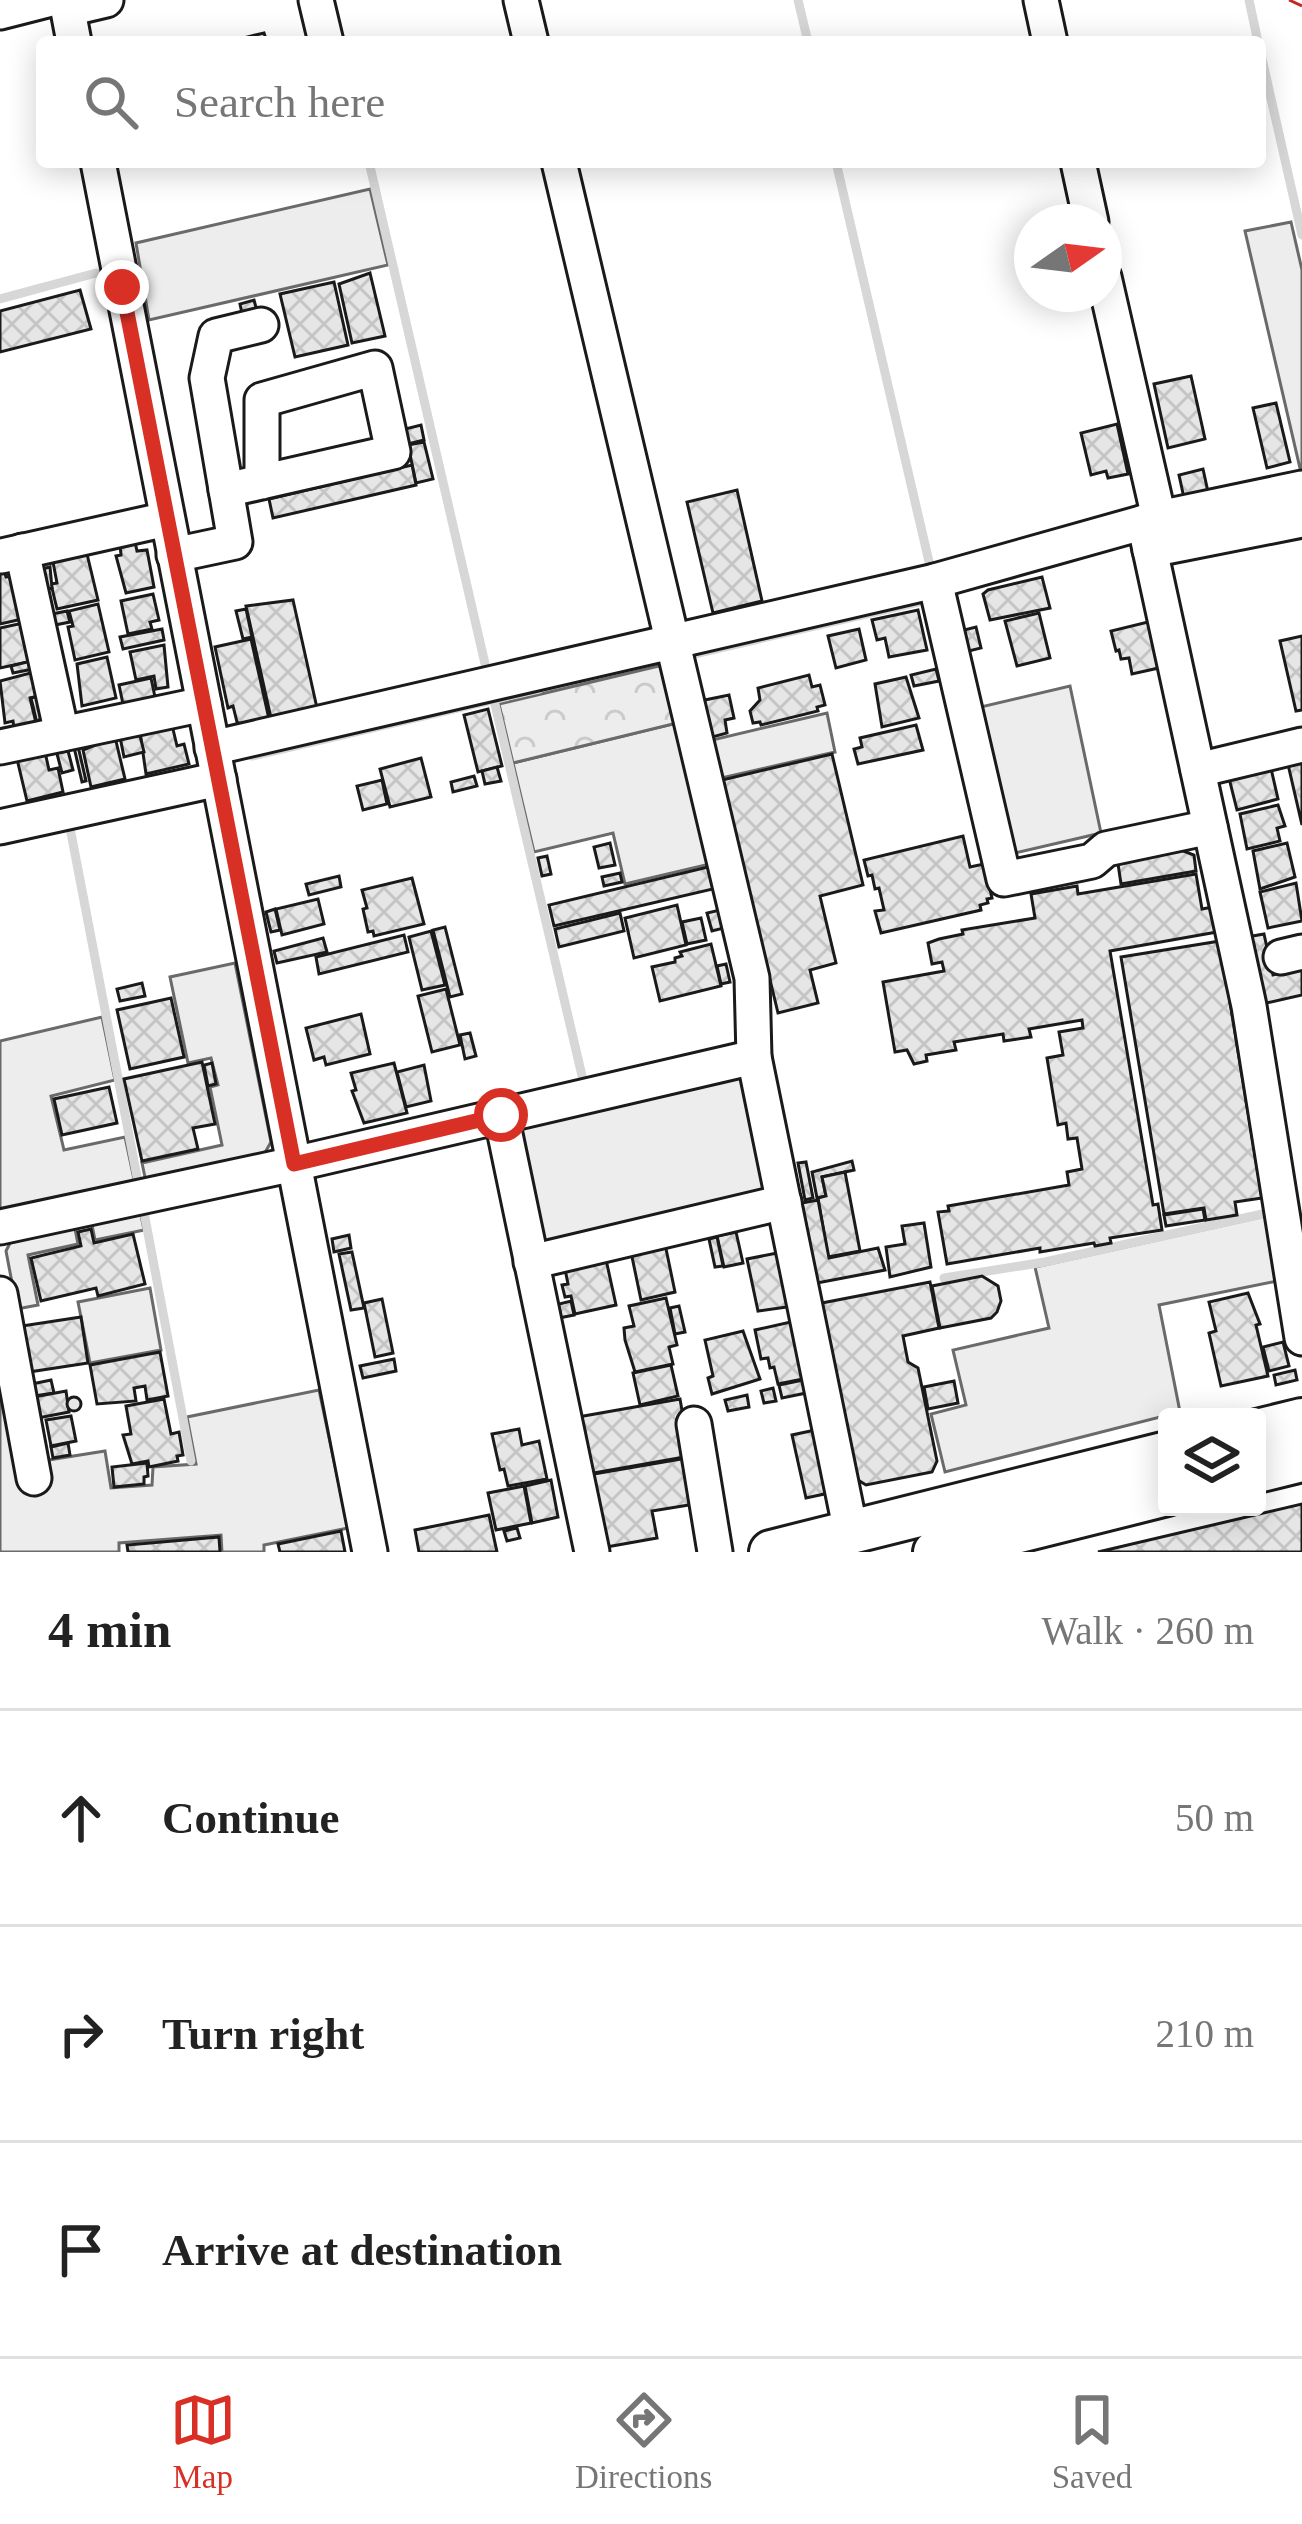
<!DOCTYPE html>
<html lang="en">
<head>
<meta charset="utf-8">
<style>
	:root { --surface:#fff; --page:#f2f2f2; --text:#222; --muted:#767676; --line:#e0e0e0; --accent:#d93025 }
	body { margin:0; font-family:"Times New Roman",serif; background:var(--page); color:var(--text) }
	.controls { position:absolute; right:36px; bottom:36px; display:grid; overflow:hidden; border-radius:12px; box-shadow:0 6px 30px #0003 }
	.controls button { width:108px; height:108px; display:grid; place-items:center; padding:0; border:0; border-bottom:3px solid var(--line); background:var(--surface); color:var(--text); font:60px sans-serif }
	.compass { position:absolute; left:1014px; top:204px; width:108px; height:108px; border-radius:50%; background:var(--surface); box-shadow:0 6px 30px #0003; rotate:76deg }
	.stop { position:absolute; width:36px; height:36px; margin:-27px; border:9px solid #d93025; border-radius:50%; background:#fff }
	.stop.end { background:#d93025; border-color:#fff; box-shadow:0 3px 12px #0008 }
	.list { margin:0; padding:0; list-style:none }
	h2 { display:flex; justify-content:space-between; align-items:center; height:156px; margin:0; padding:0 48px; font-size:51px }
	h2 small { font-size:39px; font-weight:400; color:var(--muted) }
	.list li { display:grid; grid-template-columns:78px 1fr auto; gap:36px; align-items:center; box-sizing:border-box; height:216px; padding:0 48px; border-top:3px solid var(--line) }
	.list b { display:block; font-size:45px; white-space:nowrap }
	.list em { font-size:39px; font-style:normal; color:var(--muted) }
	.icon { flex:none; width:66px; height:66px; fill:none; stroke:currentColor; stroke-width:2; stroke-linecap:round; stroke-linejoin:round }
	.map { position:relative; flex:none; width:1302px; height:1552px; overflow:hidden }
	.search { position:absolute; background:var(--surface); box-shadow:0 6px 30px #0003; left:36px; right:36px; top:36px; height:132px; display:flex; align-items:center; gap:30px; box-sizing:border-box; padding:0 42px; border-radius:12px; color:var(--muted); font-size:45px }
	.sheet { height:804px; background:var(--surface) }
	nav { display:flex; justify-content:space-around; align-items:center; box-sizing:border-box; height:168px; border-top:3px solid var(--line); background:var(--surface); font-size:33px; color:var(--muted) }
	nav a { display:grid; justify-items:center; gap:6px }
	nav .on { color:var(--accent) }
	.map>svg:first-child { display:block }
	.built { fill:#ededed; stroke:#6a6a6a; stroke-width:3 }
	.forest { fill:url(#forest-crowns); stroke:#6a6a6a; stroke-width:3 }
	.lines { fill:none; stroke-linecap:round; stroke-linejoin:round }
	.stream { stroke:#d7d7d7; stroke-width:9 }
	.building { fill:url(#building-cross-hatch); stroke:#1a1a1a; stroke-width:3 }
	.minor-casing { stroke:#1a1a1a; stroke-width:39 }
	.major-casing { stroke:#1a1a1a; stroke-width:48 }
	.minor { stroke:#fff; stroke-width:33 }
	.major { stroke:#fff; stroke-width:42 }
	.power { stroke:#c62828; stroke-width:3; stroke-dasharray:42 9 6 9; stroke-linecap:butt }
	.route { stroke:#d93025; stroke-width:15 }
</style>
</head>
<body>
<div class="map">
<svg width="1302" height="1552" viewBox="0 0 1302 1552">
	<defs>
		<pattern id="forest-crowns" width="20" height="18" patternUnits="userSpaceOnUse" patternTransform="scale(3)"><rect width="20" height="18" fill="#ededed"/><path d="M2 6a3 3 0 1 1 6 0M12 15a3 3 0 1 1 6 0" fill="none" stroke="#cbcbcb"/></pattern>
		<pattern id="building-cross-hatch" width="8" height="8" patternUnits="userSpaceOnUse" patternTransform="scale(3)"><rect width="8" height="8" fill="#e6e6e6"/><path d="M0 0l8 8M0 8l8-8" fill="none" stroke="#c5c5c5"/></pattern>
	</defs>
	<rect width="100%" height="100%" fill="#fff"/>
	<g class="built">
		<path d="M370,189L388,265L149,320L136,243Z"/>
		<path d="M1291,222L1302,270V477L1245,231Z"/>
		<path d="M1070,686L1101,833L1006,855L972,709Z"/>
		<path d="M827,713L835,752L717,779L708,741Z"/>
		<path d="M677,723L710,864L625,884L613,833L534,852L513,763Z"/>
		<path d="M235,963L271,1142L263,1156L146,1182L142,1163L222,1145L210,1087L218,1085L211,1058L188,1063L170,977Z"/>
		<path d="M102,1017L115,1080L51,1096L64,1150L125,1137L135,1184L4,1213L0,1210V1041Z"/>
		<path d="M737,1073L752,1083L771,1184L762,1198L555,1247L537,1238L517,1139L527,1123Z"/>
		<path d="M140,1210L144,1230L95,1240L91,1220Z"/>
		<path d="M1270,1215L1282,1280L1159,1305L1180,1412L945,1472L931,1414L966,1405L953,1350L1049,1328L1035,1267Z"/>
		<path d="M74,1224L78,1244L28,1255L38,1305L17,1309L6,1251L13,1237Z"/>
		<path d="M150,1288L161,1350L90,1363L78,1302Z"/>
		<path d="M0,1374L42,1461L105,1451L111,1488L152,1485L153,1467L196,1464L187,1417L319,1390L348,1528L264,1545V1552H222L221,1535L119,1543V1552H0Z"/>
	</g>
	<path class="forest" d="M663,665L677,723L513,763L499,704Z"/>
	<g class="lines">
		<g class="stream">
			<path d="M798,0L808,42"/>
			<path d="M1249,0L1258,42"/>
			<path d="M1260,50L1302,235"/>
			<path d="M369,162L486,668"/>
			<path d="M836,162L930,566"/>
			<path d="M0,299L96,273"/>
			<path d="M694,654L927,600"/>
			<path d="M494,700L583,1080"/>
			<path d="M252,756L539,689"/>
			<path d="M71,833L138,1182"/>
			<path d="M143,1207L191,1461"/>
			<path d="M944,1278L1045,1262L1267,1213"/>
		</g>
	</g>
	<g class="building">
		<path d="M264,33L267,42H244L243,38Z"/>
		<path d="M370,273L385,336L352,343L339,284Z"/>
		<path d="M334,282L348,345L295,357L280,294Z"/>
		<path d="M80,290L91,329L0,352V311Z"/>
		<path d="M254,300L258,315L243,318L240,304Z"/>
		<path d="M1191,376L1205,439L1168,448L1154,384Z"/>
		<path d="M1276,403L1290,462L1267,468L1253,408Z"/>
		<path d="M1117,424L1128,474L1108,478L1106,471L1091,475L1081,433Z"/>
		<path d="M421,425L424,440L404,445L401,430Z"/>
		<path d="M424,442L433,479L416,483L408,445Z"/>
		<path d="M412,465L416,485L273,518L269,499Z"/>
		<path d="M1203,469L1208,492L1184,498L1179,475Z"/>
		<path d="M737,490L762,601L713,613L687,502Z"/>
		<path d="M135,542L137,551L147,550L154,587L126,593L116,556L121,555L120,545Z"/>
		<path d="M87,554L98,600L57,609L51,584L57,583L53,562Z"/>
		<path d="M50,567L52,588L42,591L38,570Z"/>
		<path d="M4,571L6,577L12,576L22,619L0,624V572Z"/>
		<path d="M1042,577L1050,608L990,620L983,594L988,590Z"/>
		<path d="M153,594L159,620L150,622L152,629L128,634L121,601Z"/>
		<path d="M293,600L317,708L271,718L246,606Z"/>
		<path d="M98,604L109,652L75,660L68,627L73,626L69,611Z"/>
		<path d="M246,609L252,637L243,639L236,611Z"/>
		<path d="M918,610L927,650L889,657L885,638L877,640L872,620Z"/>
		<path d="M67,611L70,622L50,626L47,615Z"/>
		<path d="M1039,613L1050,658L1017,666L1005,621Z"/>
		<path d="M1152,621L1163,667L1132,674L1129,658L1121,659L1119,650L1116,651L1111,631Z"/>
		<path d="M23,623L32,661L0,668V628Z"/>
		<path d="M976,627L981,648L961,653L956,632Z"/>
		<path d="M162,629L164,640L123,649L120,637Z"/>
		<path d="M859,629L866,660L836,668L828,636Z"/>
		<path d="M1302,636V710L1296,711L1280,641Z"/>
		<path d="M251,639L269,719L242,725L237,722L233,706L228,708L215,647Z"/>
		<path d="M164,645L168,687L156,689L154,676L136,680L130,652Z"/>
		<path d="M107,657L116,698L82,706L77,664Z"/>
		<path d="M31,661L33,669L13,673L11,666Z"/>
		<path d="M936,669L939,681L914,686L911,675Z"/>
		<path d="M34,672L39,696L30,698L36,723L14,728L13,721L5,723L0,681Z"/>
		<path d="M809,675L812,687L820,685L825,705L817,707L818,711L761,725L760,722L753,723L750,711L760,700L758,688Z"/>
		<path d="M906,677L919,718L882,727L875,684Z"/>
		<path d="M151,678L155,697L123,704L119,685Z"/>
		<path d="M729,695L734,718L725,720L727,733L709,738L700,701Z"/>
		<path d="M39,696L44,714L37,723L31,698Z"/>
		<path d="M488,709L502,766L478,772L464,715Z"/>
		<path d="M172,725L177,746L184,744L189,764L146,774L140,732Z"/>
		<path d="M916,725L923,750L858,764L854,749L862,747L860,738Z"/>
		<path d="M139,732L144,752L124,757L120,737Z"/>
		<path d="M115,737L125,779L91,787L83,750Z"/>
		<path d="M78,746L86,781L82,782L74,747Z"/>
		<path d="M67,747L73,770L62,773L56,750Z"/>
		<path d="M45,752L49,770L58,768L63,792L27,801L17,759Z"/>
		<path d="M832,754L863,885L820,896L836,963L810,970L818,1003L778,1013L722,780Z"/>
		<path d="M1302,756V825L1287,760Z"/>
		<path d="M421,758L431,797L390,807L380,769Z"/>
		<path d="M1270,764L1278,799L1237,810L1228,774Z"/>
		<path d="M497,767L501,781L485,784L482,771Z"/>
		<path d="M474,776L477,786L453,792L451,782Z"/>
		<path d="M382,780L387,804L363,810L357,786Z"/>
		<path d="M1278,805L1285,826L1277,828L1280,841L1247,849L1240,814Z"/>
		<path d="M963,836L970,867L984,864L992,898L987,899L988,903L980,905L981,910L881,933L875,911L884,910L879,888L875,889L872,875L868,876L864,860Z"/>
		<path d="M610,843L615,865L599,868L594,847Z"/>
		<path d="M1287,843L1295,877L1260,889L1253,851Z"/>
		<path d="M1173,847L1194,855L1196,871L1121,884L1117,857Z"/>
		<path d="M547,856L551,874L542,876L538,858Z"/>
		<path d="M708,867L713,889L554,926L549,905Z"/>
		<path d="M620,873L622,882L604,886L602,877Z"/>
		<path d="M1196,874L1202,909L1213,907L1217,932L1110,951L1153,1205L1158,1204L1162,1230L1110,1238L1111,1243L1095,1246L1094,1243L1040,1252V1248L947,1264L938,1212L949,1211L948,1206L1069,1185L1067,1172L1082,1169L1077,1138L1068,1139L1066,1123L1058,1125L1047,1058L1063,1055L1059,1032L1083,1028L1082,1020L1029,1029L1031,1037L1004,1041L1003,1034L954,1042L956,1050L926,1055L927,1061L914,1064L907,1050L895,1052L883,982L944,971L942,962L932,964L928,943L939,939L963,934L962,930L1035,918L1031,894L1077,886L1078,894Z"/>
		<path d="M339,876L341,887L309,895L306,884Z"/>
		<path d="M412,878L424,924L374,936L373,931L368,932L363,909L367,908L362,890Z"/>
		<path d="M1296,883L1302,921L1268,928L1260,892Z"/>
		<path d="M318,899L324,924L282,935L276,909Z"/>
		<path d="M677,905L686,945L634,958L625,918Z"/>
		<path d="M275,909L280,930L271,932L266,912Z"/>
		<path d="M720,910L724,928L712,931L707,913Z"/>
		<path d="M620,913L624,931L559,947L555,929Z"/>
		<path d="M701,918L706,940L687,944L682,922Z"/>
		<path d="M445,927L462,994L450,997L433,930Z"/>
		<path d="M431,931L445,985L422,990L409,937Z"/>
		<path d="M1264,934L1273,975L1302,968V995L1262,1004L1247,937Z"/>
		<path d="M404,935L408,952L319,974L316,957Z"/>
		<path d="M323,938L327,952L277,963L274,951Z"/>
		<path d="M1220,941L1262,1198L1235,1202L1237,1215L1206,1220L1204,1208L1164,1214L1121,957Z"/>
		<path d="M711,944L721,986L660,1001L652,967L675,962V958L682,956L680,952Z"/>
		<path d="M726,964L730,982L721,984L717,966Z"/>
		<path d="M142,983L145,996L120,1001L117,989Z"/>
		<path d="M446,989L460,1045L432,1052L418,996Z"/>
		<path d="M171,998L184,1057L130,1069L117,1010Z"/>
		<path d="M361,1014L370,1054L326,1065L324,1057L314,1060L306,1028Z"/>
		<path d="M470,1033L476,1056L465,1059L460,1035Z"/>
		<path d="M202,1062L215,1124L193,1128L198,1149L142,1161L124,1079Z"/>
		<path d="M212,1063L216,1084L208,1086L204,1065Z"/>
		<path d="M394,1063L407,1113L364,1123L352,1091L356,1090L351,1073Z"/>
		<path d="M424,1065L431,1101L406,1107L397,1072Z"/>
		<path d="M109,1087L117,1123L62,1135L54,1099Z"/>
		<path d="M852,1161L854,1170L822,1177L826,1196L817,1198L812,1172Z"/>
		<path d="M806,1162L813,1198L805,1200L798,1163Z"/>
		<path d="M845,1172L860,1251L828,1257L818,1198L826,1196L822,1177Z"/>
		<path d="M818,1200L829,1258L878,1248L885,1270L817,1283L802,1203Z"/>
		<path d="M1203,1209L1205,1220L1166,1226L1164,1215Z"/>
		<path d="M924,1223L931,1267L890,1277L886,1247L905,1244L902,1226Z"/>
		<path d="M91,1229L94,1243L133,1234L145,1284L98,1296L96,1288L41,1301L31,1258L81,1246L78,1232Z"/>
		<path d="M736,1232L743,1263L724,1267L717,1236Z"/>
		<path d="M349,1235L351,1248L334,1252L332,1239Z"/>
		<path d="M717,1237L723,1266L715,1267L709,1239Z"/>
		<path d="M665,1244L675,1292L641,1300L631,1252Z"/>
		<path d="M352,1252L364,1308L351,1310L339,1254Z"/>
		<path d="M782,1252L794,1306L758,1311L747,1259Z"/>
		<path d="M605,1255L616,1305L575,1314L571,1296L565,1297L562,1285L568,1284L564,1264Z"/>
		<path d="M982,1276L998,1286L1001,1301L997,1312L991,1318L940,1328L932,1286Z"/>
		<path d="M930,1282L939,1328L903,1336L908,1362L918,1368L937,1461L932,1472L866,1485L858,1480L822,1303Z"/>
		<path d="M1248,1293L1260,1324L1256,1325L1268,1376L1221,1386L1209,1333L1216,1331L1209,1302Z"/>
		<path d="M666,1298L677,1345L669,1347L673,1364L635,1372L625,1340L624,1328L634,1326L629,1306Z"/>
		<path d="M382,1299L393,1353L375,1357L364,1303Z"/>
		<path d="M571,1301L574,1315L554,1319L551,1306Z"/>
		<path d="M679,1306L685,1332L675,1334L670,1308Z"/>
		<path d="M81,1317L88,1363L29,1372L22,1326Z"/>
		<path d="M795,1321L808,1378L778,1384L774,1367L770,1368L768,1358L761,1359L755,1330Z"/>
		<path d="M743,1331L760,1379L712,1394L708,1378L713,1376L705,1340Z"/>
		<path d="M1283,1342L1289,1366L1269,1371L1263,1347Z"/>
		<path d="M160,1352L168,1396L147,1400L145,1386L134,1388L136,1401L97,1404L90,1365Z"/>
		<path d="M394,1359L396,1371L363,1378L360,1366Z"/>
		<path d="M671,1365L678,1396L640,1405L633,1373Z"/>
		<path d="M1295,1370L1297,1380L1276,1385L1274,1375Z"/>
		<path d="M808,1379L811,1392L782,1398L779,1385Z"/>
		<path d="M51,1380L54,1393L34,1396L32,1384Z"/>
		<path d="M954,1381L958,1403L928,1409L924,1387Z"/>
		<path d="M773,1388L776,1401L764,1403L761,1391Z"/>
		<path d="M66,1391L69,1412L38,1418L34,1397Z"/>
		<path d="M747,1395L749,1407L728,1411L725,1400Z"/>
		<circle cx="74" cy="1404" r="7"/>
		<path d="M164,1399L171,1434L179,1432L183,1455L177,1456L178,1461L149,1467L148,1461L132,1464L123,1435L131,1434L126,1406Z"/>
		<path d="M680,1399L690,1456L588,1474L578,1417Z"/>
		<path d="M71,1416L76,1441L51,1446L46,1420Z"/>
		<path d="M519,1429L522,1445L539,1441L547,1479L508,1486L504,1469L500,1470L492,1434Z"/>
		<path d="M815,1430L829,1493L806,1498L792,1435Z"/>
		<path d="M68,1443L70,1455L53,1458L51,1447Z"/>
		<path d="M687,1458L695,1504L652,1511L657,1538L601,1548L588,1475Z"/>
		<path d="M147,1463L148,1476L144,1477V1484L114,1487L112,1467Z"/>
		<path d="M551,1480L558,1517L532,1523L525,1486Z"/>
		<path d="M524,1486L531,1523L496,1530L488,1493Z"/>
		<path d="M1302,1504V1552H1098Z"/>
		<path d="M489,1515L497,1552H419L415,1530Z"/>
		<path d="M517,1528L520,1538L507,1541L504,1531Z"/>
		<path d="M341,1531L345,1552H280L278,1544Z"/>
		<path d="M219,1537L220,1552H128L127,1545Z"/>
	</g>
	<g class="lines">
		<g class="minor-casing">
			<g id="minor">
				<path d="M66,0L74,42"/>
				<path d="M316,0L326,42"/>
				<path d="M521,0L531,42"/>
				<path d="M1041,0L1050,42"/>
				<path d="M68,9L106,0"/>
				<path d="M0,12L47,0"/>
				<path d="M98,162L370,1552"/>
				<path d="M559,162L752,978L754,1057L851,1532"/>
				<path d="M1078,162L1091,222"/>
				<path d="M1104,277L1159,518"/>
				<path d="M226,490L393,452L375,368L262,400V482"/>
				<path d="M1144,522L1249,1006L1302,1338"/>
				<path d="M1150,550L1302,520"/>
				<path d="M22,551L62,734"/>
				<path d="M174,555L235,542L207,378L216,336L261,325"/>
				<path d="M2,556L167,519"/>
				<path d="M935,581L1004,879L1092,861L1106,849L1210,827"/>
				<path d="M0,747L204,704"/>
				<path d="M212,748L935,581L1159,518L1302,488"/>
				<path d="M1198,770L1302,745"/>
				<path d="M0,827L219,779"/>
				<path d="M1281,957L1302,952"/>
				<path d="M501,1115L592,1552"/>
				<path d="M0,1227L294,1164L754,1057"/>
				<path d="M531,1262L784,1202"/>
				<path d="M0,1294L34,1478"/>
				<path d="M694,1424L715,1552"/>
			</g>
		</g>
		<g class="major-casing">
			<g id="major">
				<path d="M1257,1431L1302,1420"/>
				<path d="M1257,1471L1302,1460"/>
				<path d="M771,1552L1167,1453"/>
				<path d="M935,1552L1167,1494"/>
			</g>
		</g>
		<use href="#minor" class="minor"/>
		<use href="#major" class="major"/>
		<path class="power" d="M1289,0L1302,6"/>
	</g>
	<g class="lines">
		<path class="route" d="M122,287L294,1164L501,1115"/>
	</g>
</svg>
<div class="controls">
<button><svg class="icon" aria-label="layers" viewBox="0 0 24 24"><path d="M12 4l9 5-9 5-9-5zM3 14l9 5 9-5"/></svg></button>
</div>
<svg class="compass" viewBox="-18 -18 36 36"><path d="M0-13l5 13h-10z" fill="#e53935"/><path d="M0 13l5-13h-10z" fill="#767676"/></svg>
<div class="stop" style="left:501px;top:1115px"></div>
<div class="stop end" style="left:122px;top:287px"></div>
<div class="search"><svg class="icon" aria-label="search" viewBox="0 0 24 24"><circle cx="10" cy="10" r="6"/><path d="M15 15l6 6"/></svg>Search here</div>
</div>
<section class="sheet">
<h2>4 min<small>Walk · 260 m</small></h2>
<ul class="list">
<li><svg class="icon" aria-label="ahead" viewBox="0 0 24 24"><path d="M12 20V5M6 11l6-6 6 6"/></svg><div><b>Continue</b></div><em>50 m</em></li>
<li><svg class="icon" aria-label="right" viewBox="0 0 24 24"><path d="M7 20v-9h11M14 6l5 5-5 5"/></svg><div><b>Turn right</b></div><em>210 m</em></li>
<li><svg class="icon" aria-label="arrive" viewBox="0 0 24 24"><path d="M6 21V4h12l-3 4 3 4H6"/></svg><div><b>Arrive at destination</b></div></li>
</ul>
</section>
<nav>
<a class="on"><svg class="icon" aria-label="map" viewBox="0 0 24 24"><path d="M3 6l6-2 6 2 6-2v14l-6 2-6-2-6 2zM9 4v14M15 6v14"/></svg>Map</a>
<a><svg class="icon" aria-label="directions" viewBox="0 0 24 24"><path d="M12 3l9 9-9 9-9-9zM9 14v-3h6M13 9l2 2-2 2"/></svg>Directions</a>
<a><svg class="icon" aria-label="saved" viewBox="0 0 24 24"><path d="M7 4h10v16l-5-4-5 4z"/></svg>Saved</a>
</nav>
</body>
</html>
